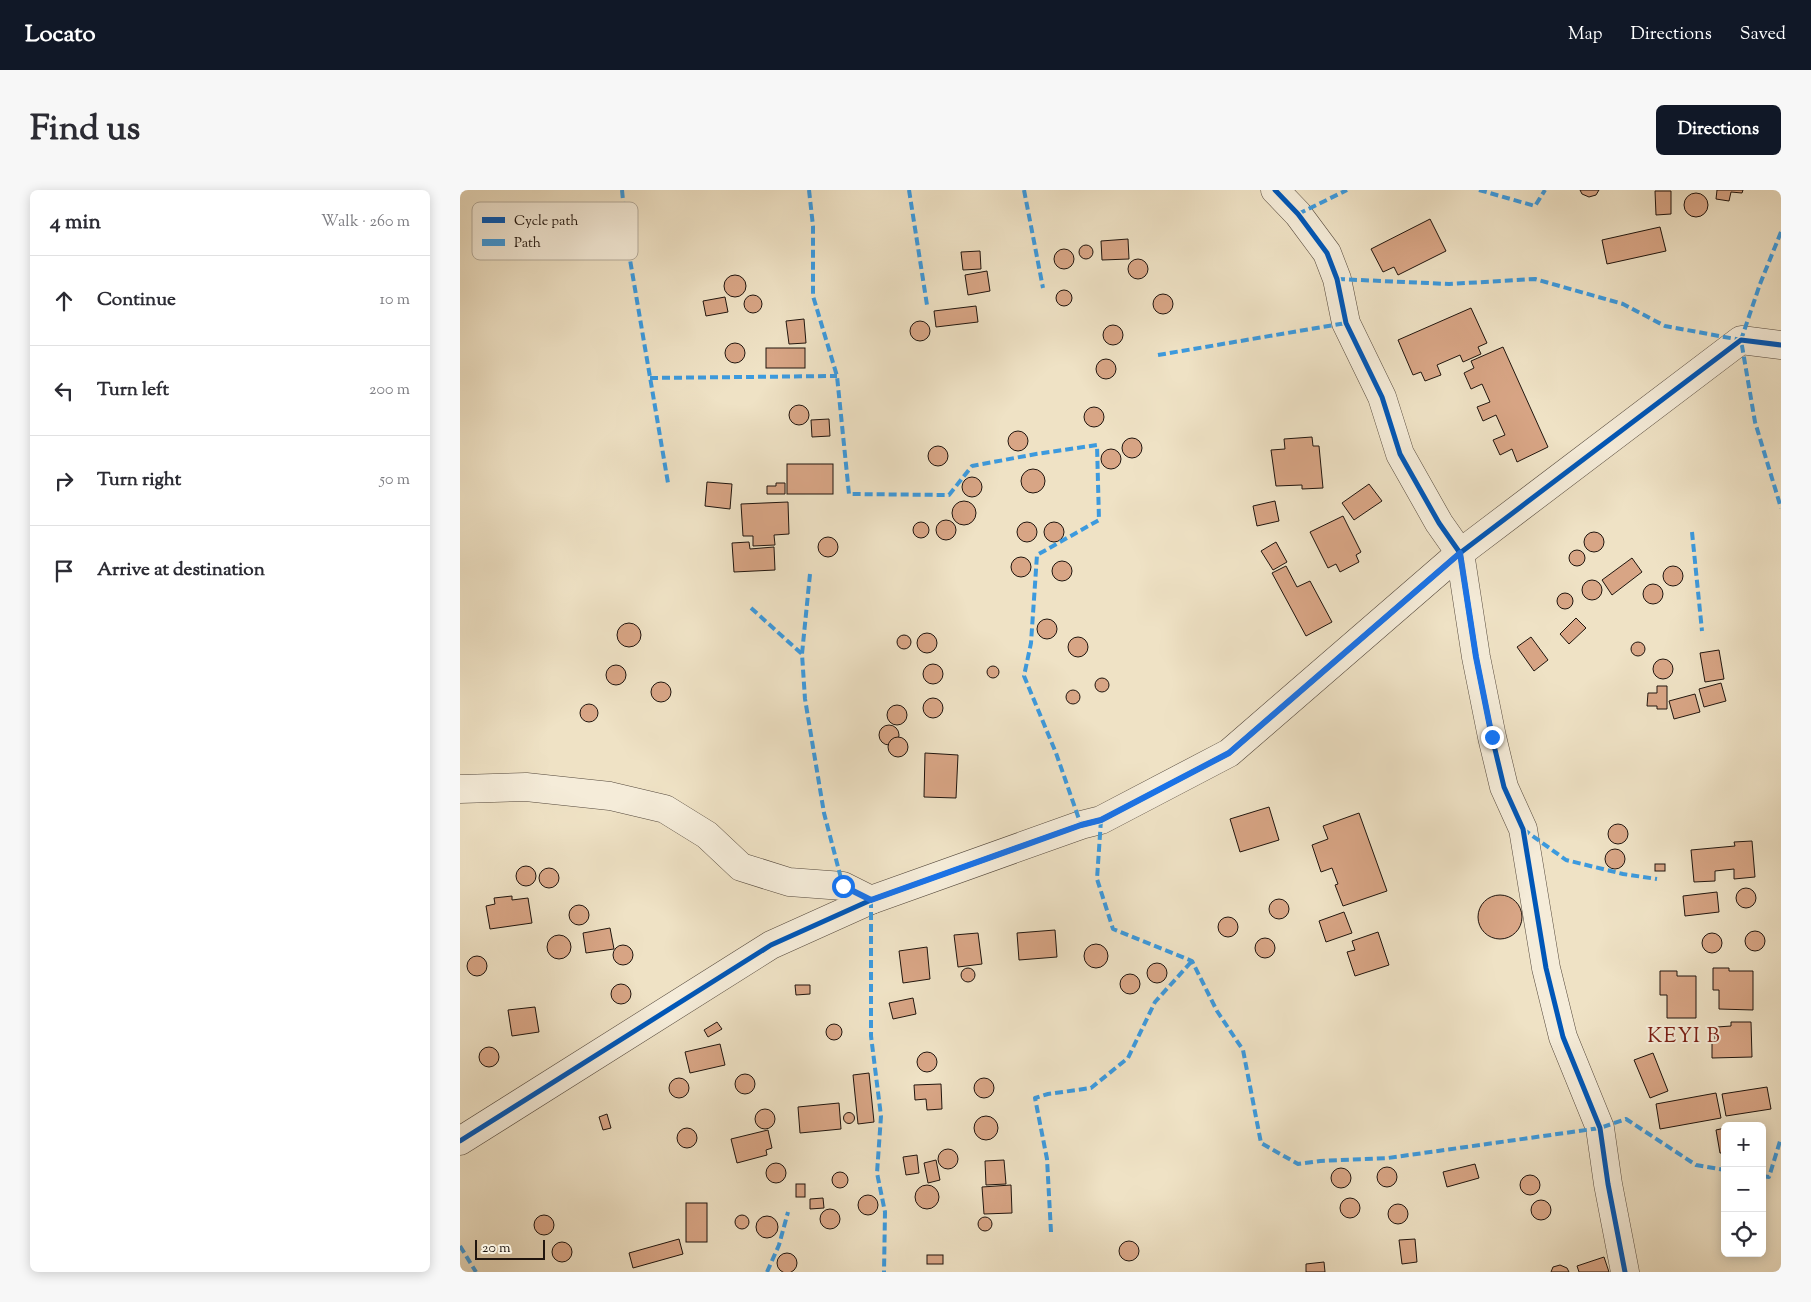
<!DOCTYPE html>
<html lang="en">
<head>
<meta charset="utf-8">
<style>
	:root { --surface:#fff; --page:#f7f7f7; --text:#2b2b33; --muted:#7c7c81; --line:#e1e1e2; --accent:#111827 }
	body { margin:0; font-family:"Sorts Mill Goudy",serif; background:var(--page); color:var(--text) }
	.controls { position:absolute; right:15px; bottom:15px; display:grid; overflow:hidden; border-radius:8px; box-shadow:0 2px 12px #0003 }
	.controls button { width:45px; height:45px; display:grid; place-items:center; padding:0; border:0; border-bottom:1px solid var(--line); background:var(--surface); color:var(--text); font:25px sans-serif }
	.scale { position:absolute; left:15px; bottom:12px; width:70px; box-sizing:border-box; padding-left:5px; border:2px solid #20150e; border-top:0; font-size:14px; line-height:18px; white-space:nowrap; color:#20150e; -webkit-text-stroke:4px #f5ecd9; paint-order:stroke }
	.stop { position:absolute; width:15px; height:15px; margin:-11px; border:4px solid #1a73e8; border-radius:50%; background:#fff }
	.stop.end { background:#1a73e8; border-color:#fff; box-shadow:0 1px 5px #0008 }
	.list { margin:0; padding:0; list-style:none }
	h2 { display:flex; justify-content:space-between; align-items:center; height:65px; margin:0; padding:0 20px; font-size:21px }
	h2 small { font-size:16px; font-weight:400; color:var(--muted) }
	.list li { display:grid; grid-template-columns:32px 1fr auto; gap:15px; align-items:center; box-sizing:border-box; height:90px; padding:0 20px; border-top:1px solid var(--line) }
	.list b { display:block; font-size:19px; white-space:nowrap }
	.list em { font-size:16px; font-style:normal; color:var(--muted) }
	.icon { flex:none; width:28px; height:28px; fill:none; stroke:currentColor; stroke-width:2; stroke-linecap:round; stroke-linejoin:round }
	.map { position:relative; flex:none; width:1321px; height:1082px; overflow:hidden; border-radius:8px }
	header { display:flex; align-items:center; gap:30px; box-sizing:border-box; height:70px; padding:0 25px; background:var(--accent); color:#fff }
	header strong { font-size:24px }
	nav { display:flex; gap:28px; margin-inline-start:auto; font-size:18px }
	.intro { display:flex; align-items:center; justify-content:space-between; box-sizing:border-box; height:120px; padding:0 30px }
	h1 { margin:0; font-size:35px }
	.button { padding:12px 22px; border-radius:8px; background:var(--accent); color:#fff; font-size:18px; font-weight:700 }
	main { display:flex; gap:30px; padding:0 30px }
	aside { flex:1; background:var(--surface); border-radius:8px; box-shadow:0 2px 12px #0003 }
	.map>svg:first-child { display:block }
	.building { fill:#d8a585; stroke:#20150e }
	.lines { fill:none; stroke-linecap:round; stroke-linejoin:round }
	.minor-casing { stroke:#54483c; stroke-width:29 }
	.minor { stroke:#f5ecd9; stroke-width:28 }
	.quiet { stroke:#3c9ade; stroke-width:4; stroke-dasharray:8 4; stroke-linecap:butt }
	.cycleway-casing { stroke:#f5ecd9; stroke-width:8 }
	.cycleway { stroke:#0057b8; stroke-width:5 }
	.route { stroke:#1a73e8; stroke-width:6 }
	.labels { text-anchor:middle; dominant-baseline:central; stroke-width:4; stroke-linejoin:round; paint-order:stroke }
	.quarter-label { font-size:21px; letter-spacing:1px; fill:#7a1f14; stroke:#f5ecd9 }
	.key { fill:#f5ecd9; stroke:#b5ac9c; stroke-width:1 }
	.key-label { font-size:14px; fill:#20150e }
</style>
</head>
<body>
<header>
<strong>Locato</strong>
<nav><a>Map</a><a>Directions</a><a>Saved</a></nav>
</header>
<div class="intro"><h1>Find us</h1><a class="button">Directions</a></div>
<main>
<aside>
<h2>4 min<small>Walk · 260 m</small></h2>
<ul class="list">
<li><svg class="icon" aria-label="ahead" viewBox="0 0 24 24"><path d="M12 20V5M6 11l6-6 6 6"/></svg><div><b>Continue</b></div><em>10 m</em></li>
<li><svg class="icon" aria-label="left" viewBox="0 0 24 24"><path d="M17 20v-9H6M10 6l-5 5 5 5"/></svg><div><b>Turn left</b></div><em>200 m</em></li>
<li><svg class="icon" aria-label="right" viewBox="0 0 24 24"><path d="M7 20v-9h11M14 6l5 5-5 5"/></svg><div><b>Turn right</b></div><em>50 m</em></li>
<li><svg class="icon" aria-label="arrive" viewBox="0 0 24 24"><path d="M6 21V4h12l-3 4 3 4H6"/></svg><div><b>Arrive at destination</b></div></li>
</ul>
</aside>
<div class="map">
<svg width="1321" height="1082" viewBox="0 0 1321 1082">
	<rect width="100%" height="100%" fill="#efe2c5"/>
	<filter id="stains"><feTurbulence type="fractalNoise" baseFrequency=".004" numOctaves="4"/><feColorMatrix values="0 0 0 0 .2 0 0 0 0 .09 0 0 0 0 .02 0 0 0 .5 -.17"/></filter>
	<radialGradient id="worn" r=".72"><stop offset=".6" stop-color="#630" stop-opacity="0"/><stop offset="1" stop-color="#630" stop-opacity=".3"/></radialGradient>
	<g class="building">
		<path d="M1120,0H1139L1136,5L1129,7L1122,4Z"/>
		<path d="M1257,0H1283L1282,3L1271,2L1269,11L1256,9Z"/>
		<path d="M1195,1H1211V24L1196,25Z"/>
		<circle cx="1236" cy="15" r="12"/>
		<path d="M970,29L986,61L938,85L934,77L923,82L911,59Z"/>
		<path d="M1200,37L1206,61L1147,74L1142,50Z"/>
		<path d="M668,49L669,69L642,70L641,51Z"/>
		<circle cx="626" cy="62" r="7"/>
		<circle cx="604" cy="69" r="10"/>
		<path d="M520,61L521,79L503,80L501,62Z"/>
		<circle cx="678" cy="79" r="10"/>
		<path d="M527,81L530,101L508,105L505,85Z"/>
		<circle cx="275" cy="96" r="11"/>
		<circle cx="604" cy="108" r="8"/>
		<circle cx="703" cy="114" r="10"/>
		<circle cx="293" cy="114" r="9"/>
		<path d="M265,107L268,122L246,126L243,111Z"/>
		<path d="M516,116L518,132L476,137L474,121Z"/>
		<path d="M1011,118L1027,153L1018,157L1021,164L1003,172L1000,165L977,175L981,185L965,191L961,182L953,185L938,150Z"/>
		<path d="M344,129L346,153L329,154L326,131Z"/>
		<circle cx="460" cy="141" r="10"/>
		<circle cx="653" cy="145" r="10"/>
		<circle cx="275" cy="163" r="10"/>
		<path d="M1043,157L1088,257L1057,272L1052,259L1040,265L1033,250L1045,245L1036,225L1023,231L1017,217L1030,212L1022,194L1011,199L1004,183L1014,178L1011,171Z"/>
		<rect x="306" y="158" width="39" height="20"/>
		<circle cx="646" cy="179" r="10"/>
		<circle cx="339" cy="225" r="10"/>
		<circle cx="634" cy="227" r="10"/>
		<path d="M369,229L370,246L352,247L351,230Z"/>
		<circle cx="558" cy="251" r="10"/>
		<path d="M852,247L853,256H859L863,298L842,299V295L816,296L811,260L825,259L824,249Z"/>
		<circle cx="672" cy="258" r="10"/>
		<circle cx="478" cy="266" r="10"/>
		<circle cx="651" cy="269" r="10"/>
		<rect x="327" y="274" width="46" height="30"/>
		<circle cx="573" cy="291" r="12"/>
		<circle cx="512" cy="297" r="10"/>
		<path d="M247,292L272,294L270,319L245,316Z"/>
		<path d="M316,293H325V304H307V296H316Z"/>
		<path d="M909,294L922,311L894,330L882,313Z"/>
		<path d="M815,311L819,331L797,336L793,316Z"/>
		<circle cx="504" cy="323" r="12"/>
		<path d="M328,312L329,344L314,345L315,355L293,356V346H283L281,314Z"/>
		<path d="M883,326L901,362L896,365L899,372L880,382L876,374L868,378L850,342Z"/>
		<circle cx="486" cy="340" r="10"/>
		<circle cx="461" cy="340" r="8"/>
		<circle cx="567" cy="342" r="10"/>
		<circle cx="594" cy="342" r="10"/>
		<circle cx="1134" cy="352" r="10"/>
		<circle cx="368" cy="357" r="10"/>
		<path d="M289,352L290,359L314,357L315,380L274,382L272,353Z"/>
		<path d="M816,352L827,372L813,380L801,361Z"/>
		<circle cx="1117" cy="368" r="8"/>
		<circle cx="561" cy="377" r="10"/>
		<path d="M1172,368L1182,382L1152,405L1142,390Z"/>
		<circle cx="602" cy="381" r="10"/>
		<path d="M826,376L837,397L850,391L872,432L846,446L812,383Z"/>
		<circle cx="1213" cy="386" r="10"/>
		<circle cx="1132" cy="400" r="10"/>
		<circle cx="1193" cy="404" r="10"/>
		<circle cx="1105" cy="411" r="8"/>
		<path d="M1116,428L1126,438L1109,454L1100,444Z"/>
		<circle cx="587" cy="439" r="10"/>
		<circle cx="169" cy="445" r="12"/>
		<circle cx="467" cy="453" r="10"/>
		<circle cx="444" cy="452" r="7"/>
		<path d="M1071,447L1088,470L1074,481L1057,457Z"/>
		<circle cx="618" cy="457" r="10"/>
		<circle cx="1178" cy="459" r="7"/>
		<path d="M1259,460L1264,489L1245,492L1240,463Z"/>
		<circle cx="1203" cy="479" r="10"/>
		<circle cx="473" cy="484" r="10"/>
		<circle cx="156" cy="485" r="10"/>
		<circle cx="533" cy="482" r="6"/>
		<circle cx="642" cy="495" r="7"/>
		<circle cx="201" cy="502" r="10"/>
		<path d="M1261,493L1266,511L1244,517L1239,499Z"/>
		<path d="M1197,496H1207V519H1197V516H1187L1188,503H1197Z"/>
		<circle cx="613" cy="507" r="7"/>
		<path d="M1235,504L1240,522L1214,529L1209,511Z"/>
		<circle cx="473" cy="518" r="10"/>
		<circle cx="129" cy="523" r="9"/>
		<circle cx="437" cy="525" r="10"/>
		<circle cx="429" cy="545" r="10"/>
		<circle cx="438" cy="557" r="10"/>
		<path d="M465,563L498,565L496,608L464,607Z"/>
		<path d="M809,617L819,650L780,662L770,629Z"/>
		<path d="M899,623L927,701L883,716L875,695L878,694L872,678L861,682L852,655L868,649L863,636Z"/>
		<circle cx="1158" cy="644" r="10"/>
		<path d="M1292,651L1295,687L1274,689V679L1255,681V691L1234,692L1231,660L1275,656L1274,652Z"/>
		<circle cx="1155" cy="669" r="10"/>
		<rect x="1195" y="674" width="10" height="7"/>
		<circle cx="66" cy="686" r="10"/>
		<circle cx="89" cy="688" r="10"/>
		<circle cx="1286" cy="708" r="10"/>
		<path d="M1257,702L1259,722L1225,726L1223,706Z"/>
		<circle cx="1040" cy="727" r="22"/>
		<path d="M52,706V710L68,708L72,733L30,739L26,716L35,714L34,708Z"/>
		<circle cx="819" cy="719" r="10"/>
		<circle cx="119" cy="725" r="10"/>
		<path d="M884,722L892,743L866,752L859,731Z"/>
		<circle cx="768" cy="737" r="10"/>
		<path d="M150,738L154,759L126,763L123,743Z"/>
		<path d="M595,740L597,767L559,770L557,743Z"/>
		<circle cx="1295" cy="751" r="10"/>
		<path d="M918,742L929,775L895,786L887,762L895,760L892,751Z"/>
		<path d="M518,743L522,774L498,777L494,745Z"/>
		<circle cx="1252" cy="753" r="10"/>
		<circle cx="99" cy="757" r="12"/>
		<circle cx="805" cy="758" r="10"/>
		<circle cx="636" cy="766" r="12"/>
		<circle cx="163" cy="765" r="10"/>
		<path d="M467,757L470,789L443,793L439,761Z"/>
		<circle cx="17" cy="776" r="10"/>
		<circle cx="697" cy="783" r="10"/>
		<circle cx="508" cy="785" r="7"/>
		<path d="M1253,778H1269V781H1293V820L1259,819V800H1253Z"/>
		<path d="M1200,781H1217V786H1236V828H1207V805H1200Z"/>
		<circle cx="670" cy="794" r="10"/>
		<circle cx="161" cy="804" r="10"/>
		<path d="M335,795H350V804L336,805Z"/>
		<path d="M453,808L456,824L433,829L429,813Z"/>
		<path d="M75,817L79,842L52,846L48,820Z"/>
		<path d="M257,832L262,839L248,847L244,840Z"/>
		<path d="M1271,832H1291L1292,867L1252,868V852H1255V842H1257V837L1271,836Z"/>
		<circle cx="374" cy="842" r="8"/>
		<path d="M260,854L265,875L230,883L225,862Z"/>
		<circle cx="29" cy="867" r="10"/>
		<circle cx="467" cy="872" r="10"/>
		<path d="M1193,863L1208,901L1190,908L1174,870Z"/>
		<path d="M409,883L414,932L398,934L393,885Z"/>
		<circle cx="285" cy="894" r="10"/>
		<circle cx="219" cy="898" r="10"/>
		<circle cx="524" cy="898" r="10"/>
		<path d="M481,894L482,919L467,920L466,909L455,910L454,895Z"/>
		<path d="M1307,897L1311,919L1266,926L1262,904Z"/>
		<path d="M1256,903L1261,928L1200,939L1196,914Z"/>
		<path d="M379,913L381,939L340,943L338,917Z"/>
		<circle cx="305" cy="929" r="10"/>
		<circle cx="389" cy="928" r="5.5"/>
		<path d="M147,924L151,938L143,940L139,927Z"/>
		<circle cx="526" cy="938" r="12"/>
		<path d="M1265,938V963H1260L1256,940Z"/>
		<circle cx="227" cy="948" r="10"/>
		<path d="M308,940L312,958L306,960L307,965L277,973L271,949Z"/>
		<circle cx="488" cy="969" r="10"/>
		<path d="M457,965L459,983L446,985L443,967Z"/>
		<path d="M476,970L480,990L468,993L464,973Z"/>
		<path d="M544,970L546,994L526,995L525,971Z"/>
		<circle cx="316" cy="983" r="10"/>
		<path d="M1015,974L1019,988L987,997L983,982Z"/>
		<circle cx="927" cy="987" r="10"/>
		<circle cx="881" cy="988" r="10"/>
		<circle cx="380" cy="990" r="8"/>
		<circle cx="1070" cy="995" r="10"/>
		<rect x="336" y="994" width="9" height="13"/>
		<circle cx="467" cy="1007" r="12"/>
		<path d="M551,995L552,1023L524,1024L522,997Z"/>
		<circle cx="408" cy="1015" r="10"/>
		<path d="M363,1008L364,1018L350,1019V1009Z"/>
		<circle cx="890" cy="1018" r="10"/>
		<circle cx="1081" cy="1020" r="10"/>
		<rect x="226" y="1013" width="21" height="39"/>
		<circle cx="938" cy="1024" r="10"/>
		<circle cx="370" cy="1029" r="10"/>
		<circle cx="282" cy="1032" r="7"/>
		<circle cx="84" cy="1035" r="10"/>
		<circle cx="307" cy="1037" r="11"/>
		<circle cx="525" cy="1034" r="7"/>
		<path d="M219,1049L223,1064L173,1078L169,1063Z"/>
		<path d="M955,1049L957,1072L942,1074L939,1050Z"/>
		<circle cx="669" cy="1061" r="10"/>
		<circle cx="102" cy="1062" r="10"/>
		<circle cx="327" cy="1073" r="10"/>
		<rect x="467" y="1065" width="16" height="9"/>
		<path d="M1144,1067L1149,1082H1119L1117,1076Z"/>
		<path d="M864,1072L865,1082H846V1074Z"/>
		<path d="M1100,1075L1107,1078L1109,1082H1091L1093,1077Z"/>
	</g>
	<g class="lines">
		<g class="minor-casing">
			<g id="minor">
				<path d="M815,0L838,24L867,63L877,89L886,133L922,207L940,264L979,333L1000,363L1016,467L1032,547L1044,597L1063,639L1086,778L1103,847L1140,938L1148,994L1165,1082"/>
				<path d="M0,599L66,597L150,606L205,619L247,645L281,677L329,692L383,696L411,710"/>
				<path d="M0,951L311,755L411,710L621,635L641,630L769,563L1000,363L1281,150L1321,155"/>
			</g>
		</g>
		<use href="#minor" class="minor"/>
		<g class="quiet">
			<path d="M162,0L167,52L208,293"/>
			<path d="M349,0L353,36V106L377,186L389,304L489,305L512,276L576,264L637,255L639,330L577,365L571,453L564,486L596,563L621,635"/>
			<path d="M449,0L467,115"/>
			<path d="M564,0L583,98"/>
			<path d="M1019,0L1075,16L1085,0"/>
			<path d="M838,24L887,0"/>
			<path d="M1321,42L1300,94L1281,150L1295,232L1321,318"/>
			<path d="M877,89L989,94L1075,89L1163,114L1205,136L1281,150"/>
			<path d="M698,165L886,133"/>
			<path d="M190,188L377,186"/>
			<path d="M1232,342L1242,441"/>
			<path d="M350,384L342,464L345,509L364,623L383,696"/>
			<path d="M291,418L342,464"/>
			<path d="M641,630L637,689L653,739L732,771L757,821L783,860L801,953L838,974L860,971L928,968L1140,938L1166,929L1236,975L1265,980"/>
			<path d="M1063,639L1106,670L1163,684L1197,689"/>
			<path d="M411,710V846L421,926L417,983L425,1022L424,1082"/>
			<path d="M1302,986L1309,987L1321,948"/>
			<path d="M591,1042L587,969L575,908L588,904L631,898L668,868L695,812L732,771"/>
			<path d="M0,1056L16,1082"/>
			<path d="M307,1082L319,1055L328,1022"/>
		</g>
		<g class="cycleway-casing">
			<g id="cycleway">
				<path d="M815,0L838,24L867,63L877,89L886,133L922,207L940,264L979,333L1000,363L1016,467L1032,547L1044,597L1063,639L1086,778L1103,847L1140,938L1148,994L1165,1082"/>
				<path d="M0,951L311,755L411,710L621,635L641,630L769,563L1000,363L1281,150L1321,155"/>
			</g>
		</g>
		<use href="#cycleway" class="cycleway"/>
	</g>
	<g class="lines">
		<path class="route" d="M383,696L411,710L621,635L641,630L769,563L1000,363L1016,467L1032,547"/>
	</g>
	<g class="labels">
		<g class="quarter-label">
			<text x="1224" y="847">KEYI B</text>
		</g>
	</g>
	<rect x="12" y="12" width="166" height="58" rx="8" class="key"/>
	<rect x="22" y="27" width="23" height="6" fill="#0057b8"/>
	<rect x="22" y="49" width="23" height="7" fill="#3c9ade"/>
	<g class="key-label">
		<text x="54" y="35">Cycle path</text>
		<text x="54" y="57">Path</text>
	</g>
	<rect width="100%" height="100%" filter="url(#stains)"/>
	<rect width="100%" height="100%" fill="url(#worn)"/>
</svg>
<div class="controls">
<button>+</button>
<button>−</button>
<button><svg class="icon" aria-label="locate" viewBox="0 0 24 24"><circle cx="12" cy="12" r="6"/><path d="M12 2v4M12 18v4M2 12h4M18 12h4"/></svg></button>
</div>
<div class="scale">20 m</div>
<div class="stop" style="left:383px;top:696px"></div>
<div class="stop end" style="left:1032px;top:547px"></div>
</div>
</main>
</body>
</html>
